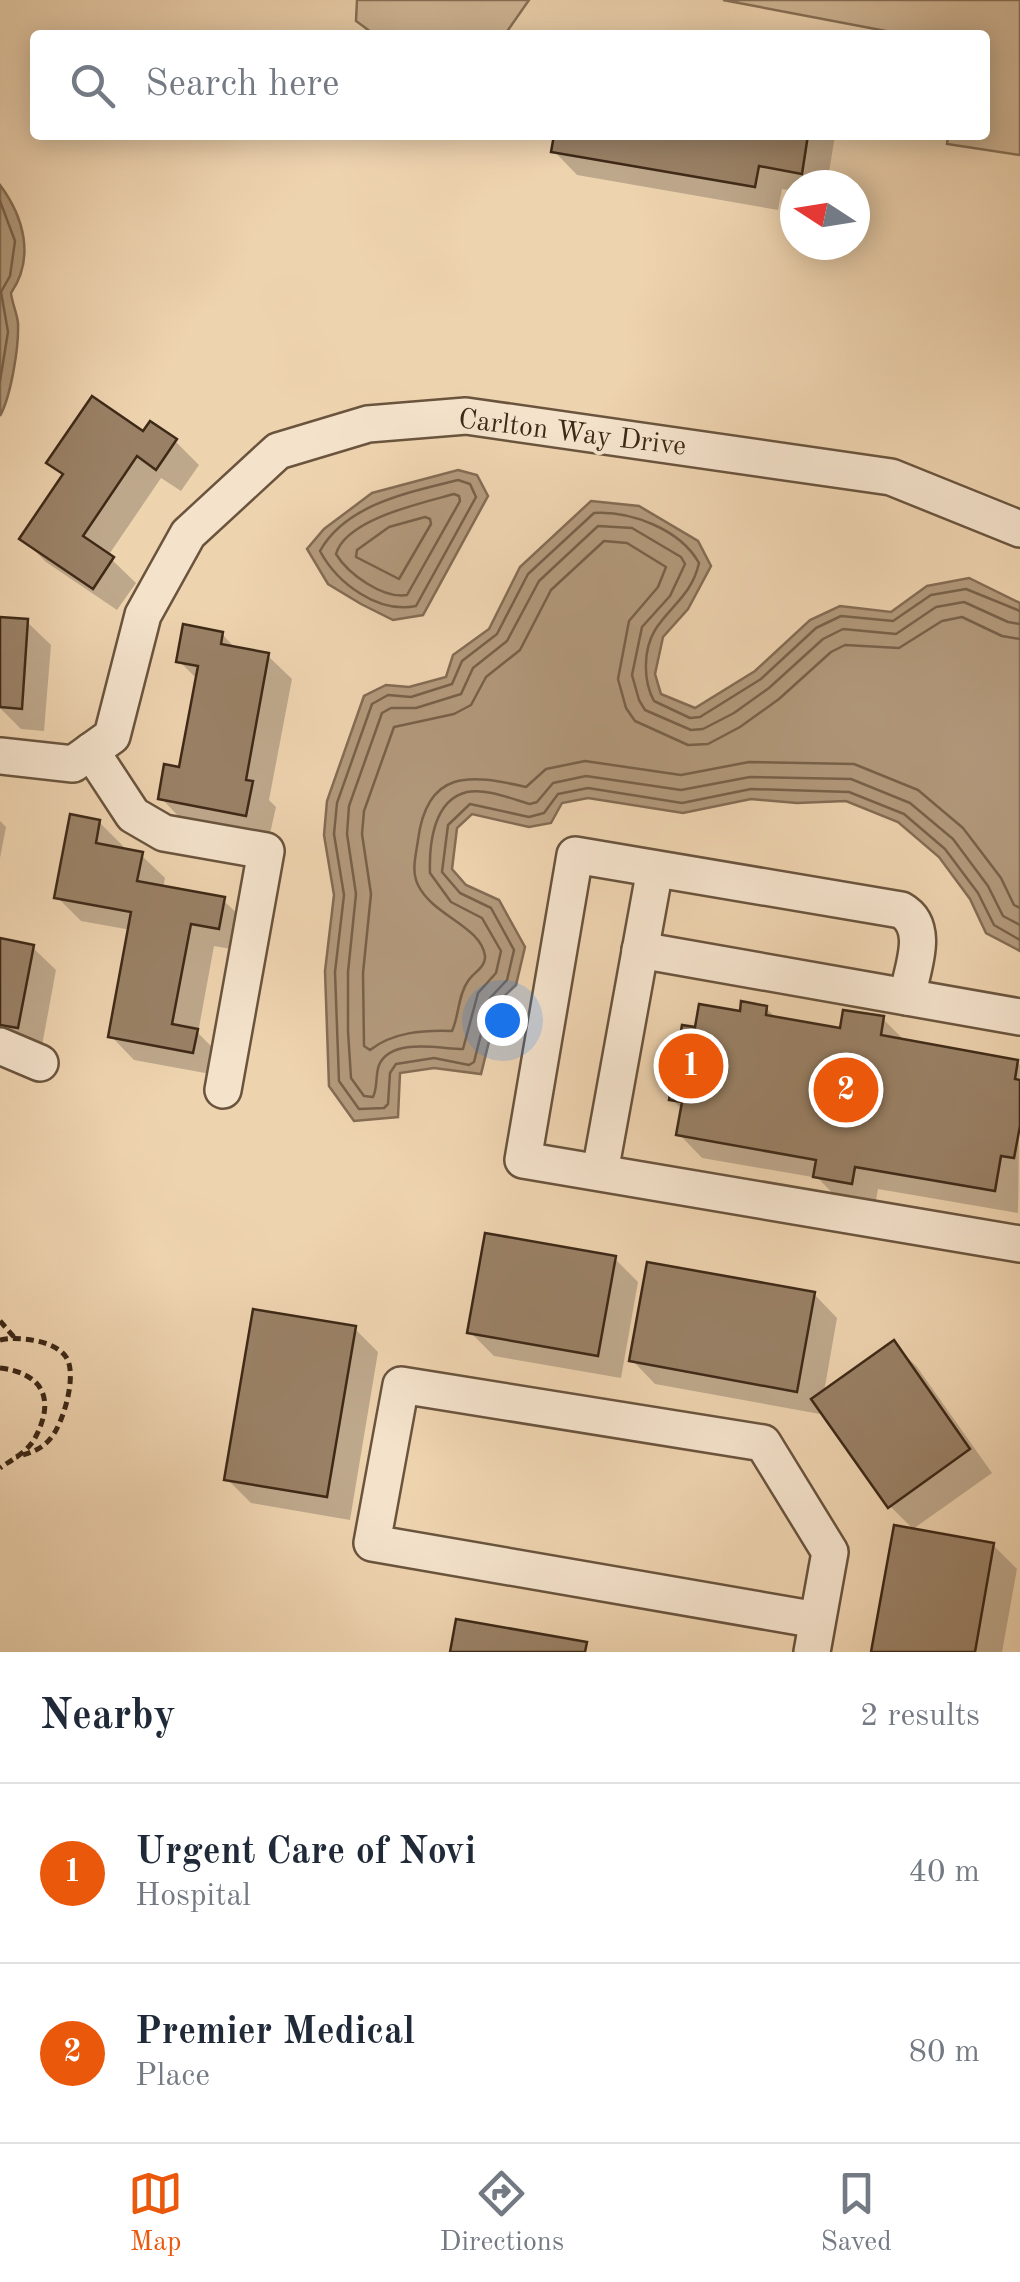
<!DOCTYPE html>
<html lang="en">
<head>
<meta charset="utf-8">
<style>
	:root { --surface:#fff; --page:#f2f2f3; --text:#1f2937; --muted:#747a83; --line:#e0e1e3; --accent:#ea580c }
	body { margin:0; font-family:"Old Standard TT",serif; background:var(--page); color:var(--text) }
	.compass { position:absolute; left:780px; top:170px; width:90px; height:90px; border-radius:50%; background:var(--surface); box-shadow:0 5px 25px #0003; rotate:282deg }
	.you { position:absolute; left:502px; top:1020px; width:35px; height:35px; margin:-25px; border:8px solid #fff; border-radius:50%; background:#1a73e8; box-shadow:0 0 0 15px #1a73e833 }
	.badge { display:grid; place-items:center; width:65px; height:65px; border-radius:50%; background:var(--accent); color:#fff; font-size:32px; font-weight:700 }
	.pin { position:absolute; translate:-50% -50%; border:5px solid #fff; box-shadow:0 2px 10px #0006 }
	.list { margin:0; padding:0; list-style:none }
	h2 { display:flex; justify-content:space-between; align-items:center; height:130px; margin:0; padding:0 40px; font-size:42px }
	h2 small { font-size:32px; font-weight:400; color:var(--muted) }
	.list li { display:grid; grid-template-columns:65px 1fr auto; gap:30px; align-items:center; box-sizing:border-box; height:180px; padding:0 40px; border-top:2px solid var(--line) }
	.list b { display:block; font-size:38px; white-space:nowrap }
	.list p { margin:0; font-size:32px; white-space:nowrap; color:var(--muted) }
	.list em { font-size:32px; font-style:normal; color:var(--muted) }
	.icon { flex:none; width:55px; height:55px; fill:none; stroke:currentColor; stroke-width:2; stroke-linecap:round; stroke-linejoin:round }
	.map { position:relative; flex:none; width:1020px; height:1652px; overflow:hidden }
	.search { position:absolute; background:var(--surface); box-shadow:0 5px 25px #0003; left:30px; right:30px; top:30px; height:110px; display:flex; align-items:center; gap:25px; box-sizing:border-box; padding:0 35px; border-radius:10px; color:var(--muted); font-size:38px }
	.sheet { height:490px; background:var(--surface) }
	nav { display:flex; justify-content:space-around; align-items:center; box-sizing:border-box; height:140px; border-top:2px solid var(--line); background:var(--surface); font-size:28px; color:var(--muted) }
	nav a { display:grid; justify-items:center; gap:5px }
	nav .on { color:var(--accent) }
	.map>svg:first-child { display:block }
	.green { fill:#d0b695; stroke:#877056; stroke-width:2.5 }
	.water { fill:#b2997b; stroke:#846c53; stroke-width:2.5 }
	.shadow { fill:#0003 }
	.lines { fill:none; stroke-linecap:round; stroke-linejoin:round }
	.shore { stroke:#786149; stroke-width:2.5 }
	.building { fill:#9a8166; stroke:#3e2917; stroke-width:2.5 }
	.minor-casing { stroke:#6a543d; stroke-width:40 }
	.path { stroke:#3e2917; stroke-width:5; stroke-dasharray:8 5; stroke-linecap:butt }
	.minor { stroke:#f4e2cb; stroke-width:35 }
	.labels { text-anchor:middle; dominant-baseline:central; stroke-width:8; stroke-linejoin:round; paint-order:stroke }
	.street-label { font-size:28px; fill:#3e2917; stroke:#f4e2cb }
</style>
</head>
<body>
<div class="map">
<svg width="1020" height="1652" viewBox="0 0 1020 1652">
	<rect width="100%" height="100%" fill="#eed3af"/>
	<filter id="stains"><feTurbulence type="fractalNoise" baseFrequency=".002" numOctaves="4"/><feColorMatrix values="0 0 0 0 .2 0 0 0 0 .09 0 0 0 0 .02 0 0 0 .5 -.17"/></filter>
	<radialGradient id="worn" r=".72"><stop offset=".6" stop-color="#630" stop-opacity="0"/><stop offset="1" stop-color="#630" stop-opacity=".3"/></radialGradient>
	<g class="green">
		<path d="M357,0H529L506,33L499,35H375L356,21Z"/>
		<path d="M723,0H1020V155L947,144L948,135H985V35H907Z"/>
	</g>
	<g class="water">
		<path d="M0,185C24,217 35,258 11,293C12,303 17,313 18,323C19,347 11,396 0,416Z"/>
		<path d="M458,470L477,475L488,496L423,615L393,620L361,604L328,584L307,549L324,529L372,493Z"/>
		<path d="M591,501L639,506L698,541L711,566L688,609L663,637L655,674L661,694L695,708L755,671L810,620L840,606L891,612L927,586L969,578L1020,603V951L986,933L970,899L939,857L898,822L846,801L797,803L751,799L683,813L588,798L562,803L551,823L529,827L472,814L457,828L452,869L466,885L499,900L525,947L516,985L499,1001L481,1074L434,1068L400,1073L398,1117L354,1121L329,1086L325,971L334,895L324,835L327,801L364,696L386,685L409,687L446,677L453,655L489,629L520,567Z"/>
	</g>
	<g class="shadow">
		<path d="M556,135H835L827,185H795V191L782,189L778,210L577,175L554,151Z"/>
		<path d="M144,434L175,441L199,465L181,491L161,478L108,556L136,583L117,610L46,562L23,539L64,477L50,463Z"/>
		<path d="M0,620L27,622L51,645L44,731L21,729L0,708Z"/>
		<path d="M222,634L237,650L268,656L292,679L269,800L276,807L269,838L184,822L161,798L181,770L198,680L179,661Z"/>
		<path d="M0,821L6,827L0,858Z"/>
		<path d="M99,822L123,846L122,851L141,855L165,878L163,888L223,900L247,923L242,951L214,946L198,1033L220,1055L216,1075L134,1060L111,1036L131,930L81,921L57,897Z"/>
		<path d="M0,941L32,947L56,970L41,1051L18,1046L0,1029Z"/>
		<path d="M766,1008L778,1020L842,1031L883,1019L906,1042L1017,1062L1020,1065L1018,1213L878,1189L875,1206L839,1200L818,1178L702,1158L679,1134L683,1110L672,1099L697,1030Z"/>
		<path d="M615,1259L638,1282L621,1378L494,1356L470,1332Z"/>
		<path d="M814,1294L837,1318L824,1392L893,1343L917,1367L992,1473L913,1529L890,1506L821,1409L820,1414L655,1384L632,1360Z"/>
		<path d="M354,1328L378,1352L350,1520L251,1503L227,1479Z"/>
		<path d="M993,1545L1017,1569L1002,1652H874Z"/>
	</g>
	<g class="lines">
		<g class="shore">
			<path d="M0,201L15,241L10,276L1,292L8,332L0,381"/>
			<path d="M458,480L470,484L476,497L416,606C378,614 337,583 320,551C346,504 410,492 458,480Z"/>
			<path d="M454,494L459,496L460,501L407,595C383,599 348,574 336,554C346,519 422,503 454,494Z"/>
			<path d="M425,517L430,519L431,524L399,579L356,557L357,550L389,527Z"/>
			<path d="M1020,611L966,589L931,595L893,621L841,616L816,628L761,679L700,717L690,718L654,701C643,681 643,650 655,630C670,606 692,595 699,563C680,529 631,511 594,513L528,574L497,634L462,661L452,684L411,697L388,695L372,704L337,803L334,834L344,895L335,972L339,1081L359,1109L384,1108L388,1104L390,1073L396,1064L434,1058L469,1065L474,1062L490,998L507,980L514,950L491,908L460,893L442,872L448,825L470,804L529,817L544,813L558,794L588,788L682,803L751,789L849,792L904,814L945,849L978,893L994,925L1020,940"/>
			<path d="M1020,624L1008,622L964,602L936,607L896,634L843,629L823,639L769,688L734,713L703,729L691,730L645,710L639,700L632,675L642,627L670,596L685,564L681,557L632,528L598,526L539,581L507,641L473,668L461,694L416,708H391L382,713L349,806L347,834L356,894L348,972V1031L351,1078L364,1096L373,1097C378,1087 375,1076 379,1065C392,1037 440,1049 463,1049L478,993L496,973L501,951L482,918L451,902L430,873C429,845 433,800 467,792C486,788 512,799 530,804L537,802L553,783L586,776L681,790L750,777L851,779L910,803L953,839L988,886L1003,916L1020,925"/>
			<path d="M1020,639L1002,636L962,617L942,621L899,648L845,645L831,652L779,699L740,727L708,744L688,745L635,721L626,708L618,679L629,621L658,587L666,567L627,543L604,541L551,590L520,650L486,677L471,705L454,714L394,727L364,811L362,834L371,894L363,973L364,1046L370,1050C393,1032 423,1030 452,1031C459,1016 458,995 468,981C473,973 486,967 485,956C481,926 433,916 418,885C411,871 416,855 418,840C427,769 470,774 526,787L546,769L585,761L681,775L749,762L854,764L918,790L963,828L1001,878L1014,905L1020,908"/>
		</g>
	</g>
	<g class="building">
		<path d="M554,135H808L802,174L759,166L755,187L551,152Z"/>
		<path d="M92,396L143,431L150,421L177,439L156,470L137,456L83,536L114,557L93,589L19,539L63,474L46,463Z"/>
		<path d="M0,617L28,619L22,709L0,707Z"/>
		<path d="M183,624L223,632L221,644L269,653L246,780L253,781L246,816L158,799L164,764L179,767L198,666L176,662Z"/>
		<path d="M70,814L100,820L96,843L143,852L137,881L225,897L219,929L191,924L172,1024L198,1029L193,1053L108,1037L131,912L54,898Z"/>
		<path d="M0,938L34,945L18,1028L0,1025Z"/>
		<path d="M741,1001L767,1006L766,1015L840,1028L843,1010L884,1016L881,1035L1018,1060L1015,1079L1020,1080V1126L1014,1158L1001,1156L995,1191L855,1167L852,1184L813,1177L816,1160L676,1135L682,1102L669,1100L682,1025L695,1027L699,1004L740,1011Z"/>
		<path d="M485,1233L616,1256L598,1356L467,1333Z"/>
		<path d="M647,1262L815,1292L797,1392L629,1361Z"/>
		<path d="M253,1309L356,1326L327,1497L224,1480Z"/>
		<path d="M894,1340L970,1449L888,1508L811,1399Z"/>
		<path d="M894,1525L994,1543L975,1652H871Z"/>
		<path d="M456,1619L587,1642L585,1652H450Z"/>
	</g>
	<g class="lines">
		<g class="minor-casing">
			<g id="minor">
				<path d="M91,751L133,815L164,833L266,851L223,1090"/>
				<path d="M0,756L73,764L112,736L143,615L188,534L278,451L368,424L466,416L891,477L1020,529"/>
				<path d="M640,950L1020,1017"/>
				<path d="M907,997C912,969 931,927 901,910L575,855L523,1160L1020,1244"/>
				<path d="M0,1046L40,1063"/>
				<path d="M600,1172L655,869"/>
				<path d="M812,1652L830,1552L763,1443L401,1385L372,1543L817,1620"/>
			</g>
		</g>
		<g class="path">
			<path d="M0,1321L14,1337"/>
			<path d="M0,1340C17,1336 55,1340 66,1357C78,1374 63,1425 50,1439C41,1450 29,1453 16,1457"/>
			<path d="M0,1368C41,1373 56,1397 36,1436C29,1451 13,1459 0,1468"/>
		</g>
		<use href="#minor" class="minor"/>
	</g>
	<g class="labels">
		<g class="street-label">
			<text transform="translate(572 434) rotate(7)">Carlton Way Drive</text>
		</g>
	</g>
	<rect width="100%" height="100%" filter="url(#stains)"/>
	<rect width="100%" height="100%" fill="url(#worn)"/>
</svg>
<svg class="compass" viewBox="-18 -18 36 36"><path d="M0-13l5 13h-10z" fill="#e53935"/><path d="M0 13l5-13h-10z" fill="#747a83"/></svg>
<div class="you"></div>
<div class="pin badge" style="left:691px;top:1066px">1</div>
<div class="pin badge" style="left:846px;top:1090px">2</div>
<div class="search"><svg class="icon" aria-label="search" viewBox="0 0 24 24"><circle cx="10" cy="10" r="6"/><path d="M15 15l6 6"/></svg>Search here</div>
</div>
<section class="sheet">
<h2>Nearby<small>2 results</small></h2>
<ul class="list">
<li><span class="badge">1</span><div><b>Urgent Care of Novi</b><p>Hospital</p></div><em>40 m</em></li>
<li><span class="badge">2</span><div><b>Premier Medical</b><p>Place</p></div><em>80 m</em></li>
</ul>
</section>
<nav>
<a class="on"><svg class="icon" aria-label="map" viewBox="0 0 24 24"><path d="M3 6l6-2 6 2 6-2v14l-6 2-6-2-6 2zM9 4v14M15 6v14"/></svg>Map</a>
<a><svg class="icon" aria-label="directions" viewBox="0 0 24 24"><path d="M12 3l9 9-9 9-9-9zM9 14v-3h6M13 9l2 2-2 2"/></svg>Directions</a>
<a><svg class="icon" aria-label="saved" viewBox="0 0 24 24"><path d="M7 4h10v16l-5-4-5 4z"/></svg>Saved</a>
</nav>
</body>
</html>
